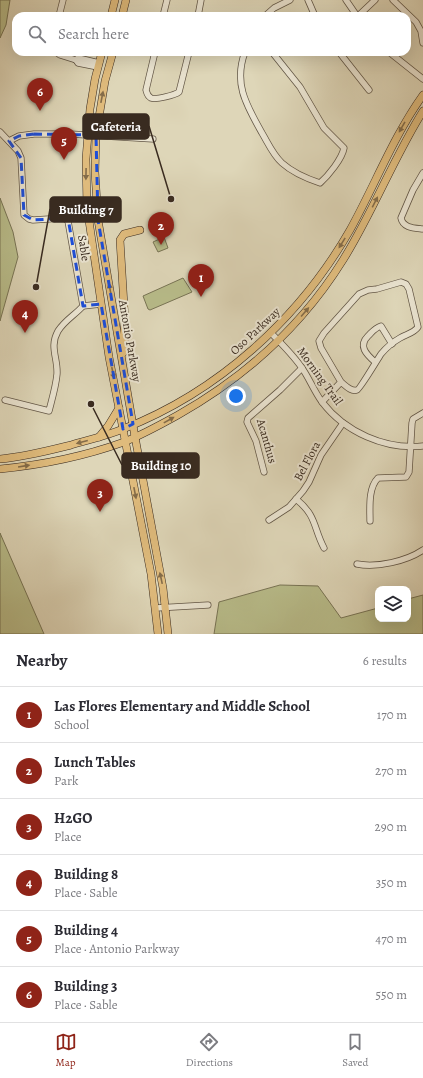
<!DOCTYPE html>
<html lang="en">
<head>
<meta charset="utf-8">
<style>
	:root { --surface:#fff; --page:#f7f7f7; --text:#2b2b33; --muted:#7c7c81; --line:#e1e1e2; --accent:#8f2418 }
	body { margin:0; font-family:Alegreya,serif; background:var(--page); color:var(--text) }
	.controls { position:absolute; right:12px; bottom:12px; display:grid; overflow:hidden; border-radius:8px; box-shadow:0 4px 16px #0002 }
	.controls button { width:36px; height:36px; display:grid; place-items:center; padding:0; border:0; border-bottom:1px solid var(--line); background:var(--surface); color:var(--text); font:20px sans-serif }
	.you { position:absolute; left:236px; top:396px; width:14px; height:14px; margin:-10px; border:3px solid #fff; border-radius:50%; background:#1a73e8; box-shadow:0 0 0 6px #1a73e833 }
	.badge { display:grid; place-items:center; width:26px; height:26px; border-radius:50%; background:var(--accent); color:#fff; font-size:13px; font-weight:700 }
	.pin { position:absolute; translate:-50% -33px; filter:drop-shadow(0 1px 2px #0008) }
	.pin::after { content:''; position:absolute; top:21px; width:14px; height:12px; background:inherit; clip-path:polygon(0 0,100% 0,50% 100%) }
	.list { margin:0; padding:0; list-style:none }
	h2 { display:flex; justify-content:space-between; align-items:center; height:52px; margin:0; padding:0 16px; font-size:17px }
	h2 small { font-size:13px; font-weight:400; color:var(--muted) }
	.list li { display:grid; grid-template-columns:26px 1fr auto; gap:12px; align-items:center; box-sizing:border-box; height:56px; padding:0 16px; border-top:1px solid var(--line) }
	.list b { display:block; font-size:15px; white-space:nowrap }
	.list p { margin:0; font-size:13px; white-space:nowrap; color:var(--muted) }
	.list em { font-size:13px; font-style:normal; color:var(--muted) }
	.icon { flex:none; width:22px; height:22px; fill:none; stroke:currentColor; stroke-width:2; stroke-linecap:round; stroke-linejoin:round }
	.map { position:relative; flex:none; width:423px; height:634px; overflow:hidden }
	.search { position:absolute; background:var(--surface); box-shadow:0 4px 16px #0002; left:12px; right:12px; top:12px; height:44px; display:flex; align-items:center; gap:10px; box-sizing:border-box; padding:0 14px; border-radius:12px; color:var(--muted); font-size:15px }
	.sheet { height:388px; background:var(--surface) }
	nav { display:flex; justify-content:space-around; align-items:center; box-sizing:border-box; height:56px; border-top:1px solid var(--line); background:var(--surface); font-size:11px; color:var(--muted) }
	nav a { display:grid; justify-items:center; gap:2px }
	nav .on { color:var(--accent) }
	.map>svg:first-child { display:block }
	.green { fill:#b8bc8a; stroke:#787455 }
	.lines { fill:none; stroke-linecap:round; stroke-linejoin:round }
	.minor-casing { stroke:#625646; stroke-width:7 }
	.major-casing { stroke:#392b20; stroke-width:8 }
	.minor { stroke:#eae4d1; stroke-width:5.5 }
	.major { stroke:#dfbb7c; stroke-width:7 }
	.oneway { fill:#846c49 }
	.marked { fill:none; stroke:#1d4ed8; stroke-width:3; stroke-dasharray:8 5; stroke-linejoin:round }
	.labels { text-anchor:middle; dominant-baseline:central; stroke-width:4; stroke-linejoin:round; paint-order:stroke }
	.street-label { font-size:12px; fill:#392b20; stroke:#eae4d1 }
	.leader { fill:none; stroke:#392b20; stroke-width:1.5 }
	.callout-dot { fill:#392b20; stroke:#eae4d1; stroke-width:1.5 }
	.callout { fill:#392b20; stroke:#392b20; stroke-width:1.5 }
	.callout-label { font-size:13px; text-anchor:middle; font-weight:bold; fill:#fff }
</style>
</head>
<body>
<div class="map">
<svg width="423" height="634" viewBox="0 0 423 634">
	<rect width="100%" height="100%" fill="#ded6b8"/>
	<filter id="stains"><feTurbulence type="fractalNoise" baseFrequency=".005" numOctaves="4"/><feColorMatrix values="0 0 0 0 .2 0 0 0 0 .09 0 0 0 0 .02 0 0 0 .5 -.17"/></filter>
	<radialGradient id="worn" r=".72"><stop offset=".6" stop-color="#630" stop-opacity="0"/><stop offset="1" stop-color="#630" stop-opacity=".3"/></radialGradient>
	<g class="green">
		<path d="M0,0H10L6,25L0,38Z"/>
		<path d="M0,198L13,232L18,257L0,321Z"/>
		<path d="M164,237L168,248L158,252L153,242Z"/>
		<path d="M183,278L192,292L150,310L148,309L143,296Z"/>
		<path d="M0,533L44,634H0Z"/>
		<path d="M280,585L318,586L341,618L378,608V619H408V599L423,595V634H214L219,602Z"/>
	</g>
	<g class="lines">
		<g class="minor-casing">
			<g id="minor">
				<path d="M308,0L315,16"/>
				<path d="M346,0L357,16"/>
				<path d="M393,0L416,22L421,31L423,43"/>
				<path d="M59,16L63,0"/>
				<path d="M163,16L167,0"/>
				<path d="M198,16L201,0"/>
				<path d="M265,16L274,8L290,0"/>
				<path d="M358,16L375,0"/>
				<path d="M56,52L60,55L76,60L78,63L98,67"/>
				<path d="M155,52L146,90C147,93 147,96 151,98C156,100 175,95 179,92L189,52"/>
				<path d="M245,52C233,84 247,106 262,133C268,143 273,155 282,163C292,172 308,179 320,183C328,176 342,159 344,148L324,128L300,87L272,52"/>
				<path d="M339,52L369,90"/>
				<path d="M389,52L423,79"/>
				<path d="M76,60L78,58L99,63"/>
				<path d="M0,132L18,151L21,158L24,215L29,219L33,220L64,218L68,221L83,306C75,315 65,320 58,331C49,347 58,358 57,374C56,386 52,399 49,411L5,400"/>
				<path d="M9,141L19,136L34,134H70L153,139"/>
				<path d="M423,173L413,190L401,218C403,228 414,228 423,229"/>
				<path d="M83,306L101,304"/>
				<path d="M271,333C282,344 293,355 302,368C309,378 314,391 322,402C345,432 385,450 423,446"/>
				<path d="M375,362C366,354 358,346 368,336C373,331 375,328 381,326L392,344"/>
				<path d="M322,402L341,382L321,348L319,341L324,333L359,294L368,290L377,289L401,282L406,284L409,289L418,327C414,333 407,334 400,338C393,342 386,348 381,354C377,360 360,389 357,390C351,392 346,386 341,382"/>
				<path d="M264,472L256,441L247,422L248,418L280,390L302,368"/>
				<path d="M296,499C317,516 313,527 324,548"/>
				<path d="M269,520L289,507L303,491L309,482L321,455L343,423"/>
				<path d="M370,521C370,508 368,488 378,478L406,477L409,472L412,423L413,419L423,413"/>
				<path d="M357,564C377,568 407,561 423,550"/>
				<path d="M156,608L208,605"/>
			</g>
		</g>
		<g class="major-casing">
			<g id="major">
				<path d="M111,16L115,0"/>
				<path d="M122,16L126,0"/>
				<path d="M102,52L95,79L90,109L86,159L87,207L109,357L151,574L158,634"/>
				<path d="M113,52L105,81L96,135L95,172L98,220L135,437L163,588L168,634"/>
				<path d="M123,353C126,343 123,333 125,322L120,240L124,234L140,230"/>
				<path d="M99,437L108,426L119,408"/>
				<path d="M0,459C24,457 47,451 71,445C88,440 106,436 123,429C218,392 299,319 350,230C375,185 393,137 423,95"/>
				<path d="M0,469C41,465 85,456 124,442C142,435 160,425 178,415C245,377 302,326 343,260C373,212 393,159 423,111"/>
			</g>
		</g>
		<use href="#minor" class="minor"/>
		<use href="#major" class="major"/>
	</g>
	<defs><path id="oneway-solid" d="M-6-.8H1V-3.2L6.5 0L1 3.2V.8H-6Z"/></defs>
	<g class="oneway">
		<use href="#oneway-solid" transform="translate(102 97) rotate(-79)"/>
		<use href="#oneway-solid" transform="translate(402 127) rotate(120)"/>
		<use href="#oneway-solid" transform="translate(86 174) rotate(91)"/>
		<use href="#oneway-solid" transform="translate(375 202) rotate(-63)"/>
		<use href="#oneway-solid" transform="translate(342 243) rotate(122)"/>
		<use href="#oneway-solid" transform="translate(110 289) rotate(-100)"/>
		<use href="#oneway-solid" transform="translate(305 312) rotate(-49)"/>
		<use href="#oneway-solid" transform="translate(113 373) rotate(78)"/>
		<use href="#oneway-solid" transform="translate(169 420) rotate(-29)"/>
		<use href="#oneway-solid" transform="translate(82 442) rotate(165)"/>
		<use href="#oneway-solid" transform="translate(24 466) rotate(-9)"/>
		<use href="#oneway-solid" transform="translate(135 493) rotate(79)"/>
		<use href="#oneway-solid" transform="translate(161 578) rotate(-102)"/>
	</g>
	<path class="marked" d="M34,134L96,135L98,220L133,424L123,429L101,304L83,306L68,218L33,220L24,215L21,158L9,141L19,136Z"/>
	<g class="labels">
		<g class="street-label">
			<text transform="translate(84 248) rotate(81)">Sable</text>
			<text transform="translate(255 331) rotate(-43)">Oso Parkway</text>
			<text transform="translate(130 341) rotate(80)">Antonio Parkway</text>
			<text transform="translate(320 376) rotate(54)">Morning Trail</text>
			<text transform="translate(267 441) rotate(74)">Acanthus</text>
			<text transform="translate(307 461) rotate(-62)">Bel Flora</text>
		</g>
	</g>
	<path class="leader" d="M171 199L149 126M36 287L50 209M91 404L122 465"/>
	<g class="callout-dot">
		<circle cx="171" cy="199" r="4"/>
		<circle cx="36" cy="287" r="4"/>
		<circle cx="91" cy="404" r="4"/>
	</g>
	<g class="callout">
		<rect x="83" y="114" width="66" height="25" rx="4"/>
		<rect x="50" y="197" width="71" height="25" rx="4"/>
		<rect x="122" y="453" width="77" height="25" rx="4"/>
	</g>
	<g class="callout-label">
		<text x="116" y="131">Cafeteria</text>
		<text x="86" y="214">Building 7</text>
		<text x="161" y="470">Building 10</text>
	</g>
	<rect width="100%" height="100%" filter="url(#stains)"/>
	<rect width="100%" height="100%" fill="url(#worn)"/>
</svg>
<div class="controls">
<button><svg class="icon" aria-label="layers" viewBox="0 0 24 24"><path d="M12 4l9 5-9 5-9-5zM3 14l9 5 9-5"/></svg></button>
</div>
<div class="you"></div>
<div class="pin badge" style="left:201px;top:297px">1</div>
<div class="pin badge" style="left:161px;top:245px">2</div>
<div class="pin badge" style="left:100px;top:512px">3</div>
<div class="pin badge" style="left:25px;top:333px">4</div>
<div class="pin badge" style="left:64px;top:160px">5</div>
<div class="pin badge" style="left:40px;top:111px">6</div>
<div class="search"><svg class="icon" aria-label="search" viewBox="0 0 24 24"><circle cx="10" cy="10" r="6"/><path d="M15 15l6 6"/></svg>Search here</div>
</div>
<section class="sheet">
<h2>Nearby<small>6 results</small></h2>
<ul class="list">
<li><span class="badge">1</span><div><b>Las Flores Elementary and Middle School</b><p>School</p></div><em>170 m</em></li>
<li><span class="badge">2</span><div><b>Lunch Tables</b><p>Park</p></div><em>270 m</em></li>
<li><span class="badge">3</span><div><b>H2GO</b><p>Place</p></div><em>290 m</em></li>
<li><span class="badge">4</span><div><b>Building 8</b><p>Place · Sable</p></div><em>350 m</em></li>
<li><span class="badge">5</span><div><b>Building 4</b><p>Place · Antonio Parkway</p></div><em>470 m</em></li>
<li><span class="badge">6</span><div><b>Building 3</b><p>Place · Sable</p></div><em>550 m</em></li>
</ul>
</section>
<nav>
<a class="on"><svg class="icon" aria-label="map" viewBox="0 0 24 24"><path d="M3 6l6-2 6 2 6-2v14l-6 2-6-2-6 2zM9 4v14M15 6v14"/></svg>Map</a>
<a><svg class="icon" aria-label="directions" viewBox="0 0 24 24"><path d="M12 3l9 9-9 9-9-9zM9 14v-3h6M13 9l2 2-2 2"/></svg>Directions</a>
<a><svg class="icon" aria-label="saved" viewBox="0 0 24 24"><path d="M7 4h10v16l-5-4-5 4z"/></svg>Saved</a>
</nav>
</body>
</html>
